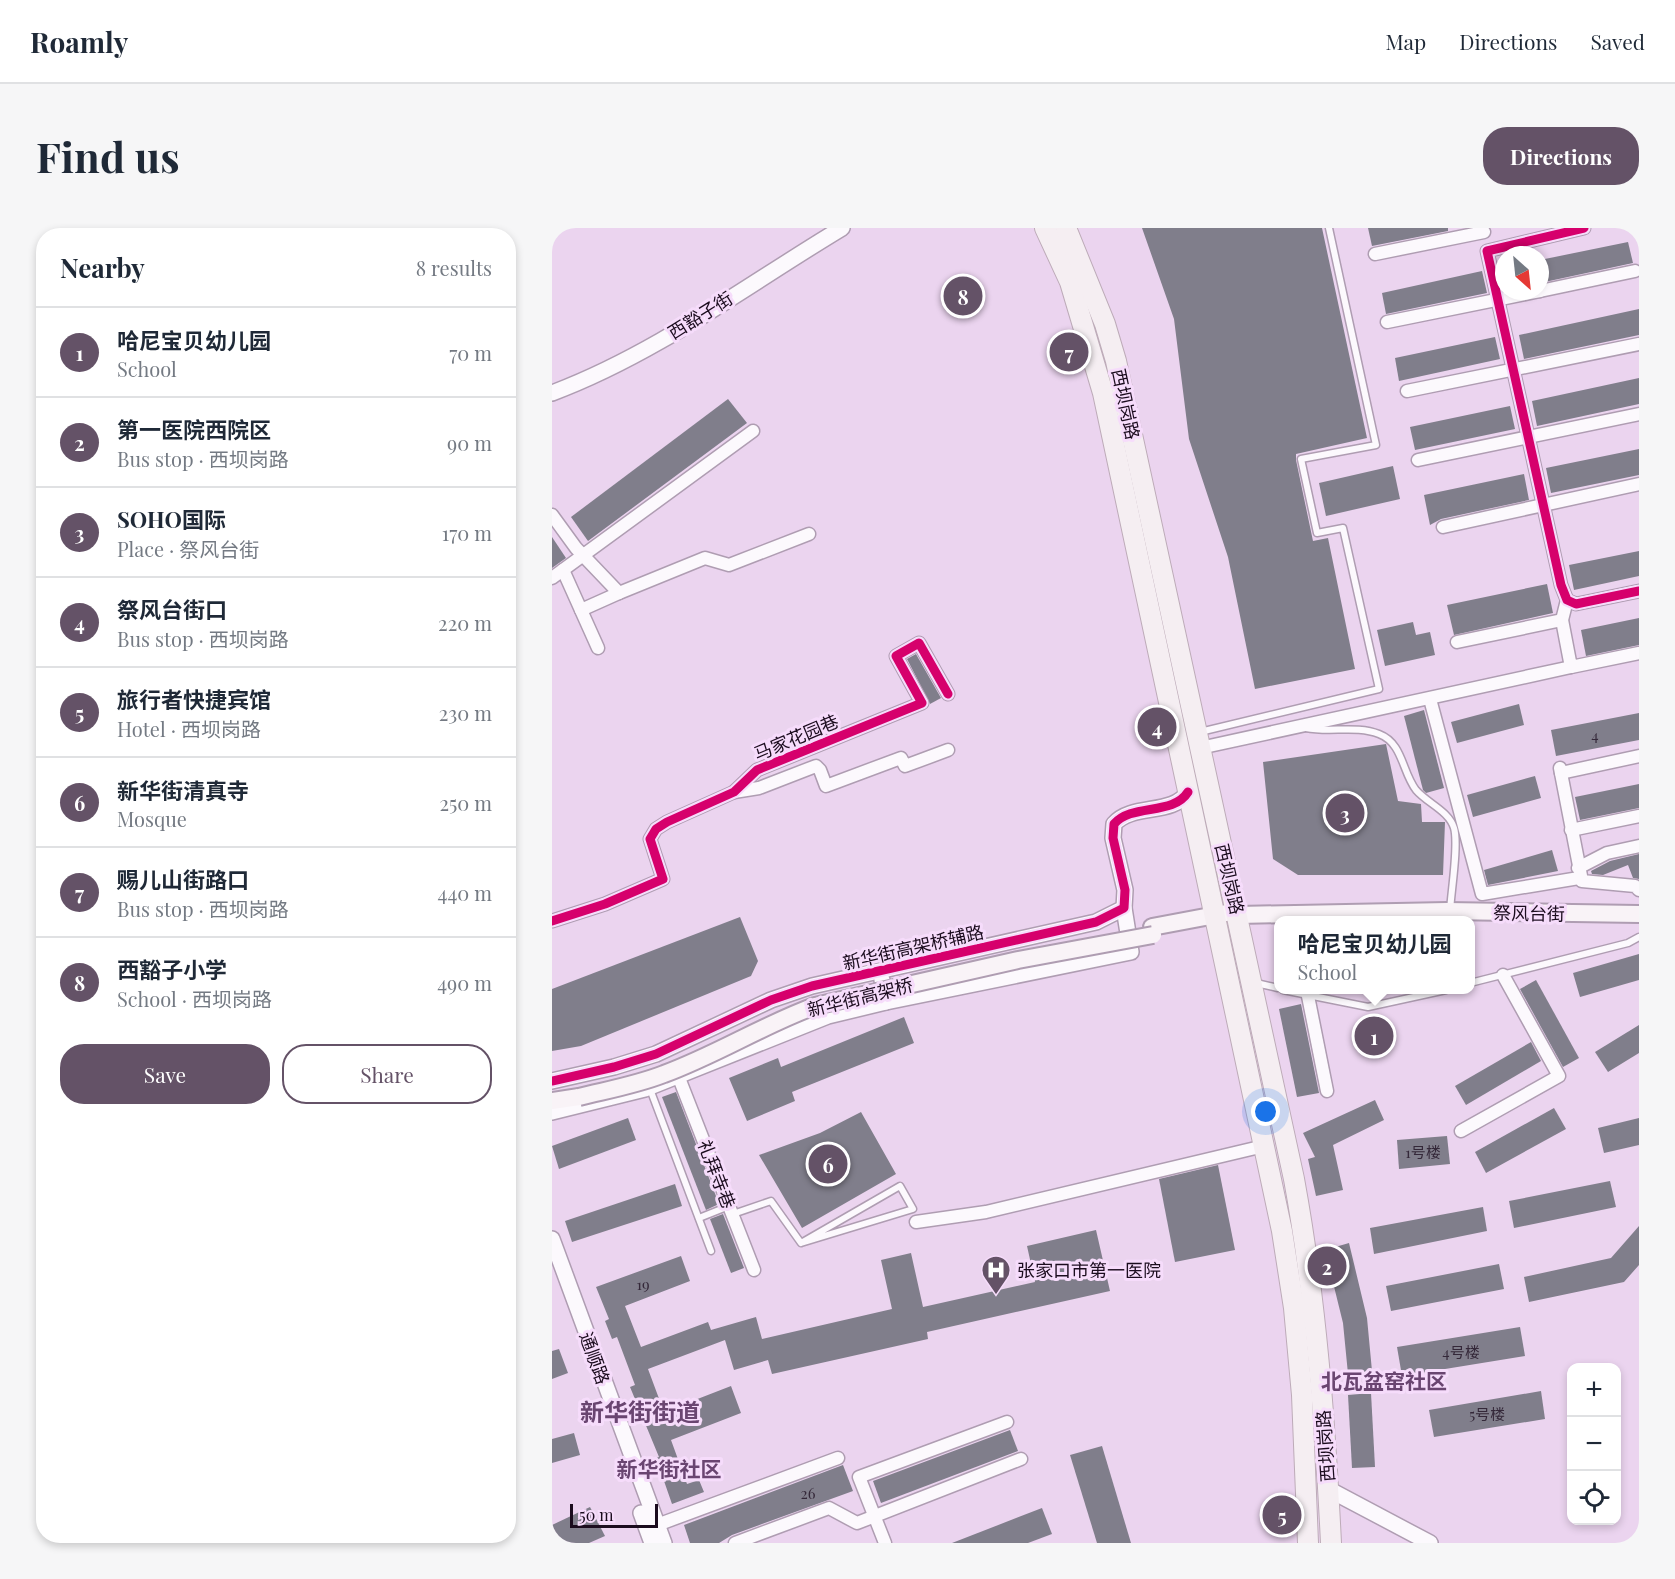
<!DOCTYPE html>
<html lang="en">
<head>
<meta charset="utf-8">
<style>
	:root { --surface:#fff; --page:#f6f6f7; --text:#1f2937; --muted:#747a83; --line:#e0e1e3; --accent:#645267 }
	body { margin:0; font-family:"Playfair Display","Noto Sans SC",serif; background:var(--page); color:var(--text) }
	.controls { position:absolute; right:18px; bottom:18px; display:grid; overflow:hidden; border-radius:12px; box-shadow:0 3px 9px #0003 }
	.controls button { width:54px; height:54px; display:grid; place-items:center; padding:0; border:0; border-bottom:2px solid var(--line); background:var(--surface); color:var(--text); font:30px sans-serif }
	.compass { position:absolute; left:943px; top:18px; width:54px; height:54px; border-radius:50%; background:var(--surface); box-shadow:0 3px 9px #0003; rotate:153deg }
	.scale { position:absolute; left:18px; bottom:15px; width:88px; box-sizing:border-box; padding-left:6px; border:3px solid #1b0c1e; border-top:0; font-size:16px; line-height:21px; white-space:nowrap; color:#1b0c1e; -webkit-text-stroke:4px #f6dcfb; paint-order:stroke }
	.you { position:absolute; left:714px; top:884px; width:21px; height:21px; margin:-15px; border:4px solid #fff; border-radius:50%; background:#1a73e8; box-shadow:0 0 0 9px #1a73e833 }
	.badge { display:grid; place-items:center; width:39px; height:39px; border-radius:50%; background:var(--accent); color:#fff; font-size:20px; font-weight:700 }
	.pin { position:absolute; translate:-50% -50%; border:3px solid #fff; box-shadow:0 2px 6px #0006 }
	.popup { position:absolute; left:722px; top:688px; width:201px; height:78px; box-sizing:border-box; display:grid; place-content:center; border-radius:12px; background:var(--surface); filter:drop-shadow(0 2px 4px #0005); font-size:20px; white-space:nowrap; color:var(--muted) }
	.popup b { font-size:22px; color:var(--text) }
	.popup::after { content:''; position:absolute; left:50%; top:100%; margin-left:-12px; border:12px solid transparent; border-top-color:var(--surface) }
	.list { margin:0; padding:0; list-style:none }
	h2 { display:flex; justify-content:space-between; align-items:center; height:78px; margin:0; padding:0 24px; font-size:26px }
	h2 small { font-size:20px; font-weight:400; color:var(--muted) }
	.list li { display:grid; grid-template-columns:39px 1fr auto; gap:18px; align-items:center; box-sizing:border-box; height:90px; padding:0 24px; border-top:2px solid var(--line) }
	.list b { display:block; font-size:22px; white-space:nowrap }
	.list p { margin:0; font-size:20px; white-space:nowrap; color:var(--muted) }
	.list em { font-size:20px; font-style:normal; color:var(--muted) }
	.actions { display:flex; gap:12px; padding:18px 24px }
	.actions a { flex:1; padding:14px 0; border:2px solid var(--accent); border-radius:24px; text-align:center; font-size:21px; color:var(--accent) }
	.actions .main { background:var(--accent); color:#fff }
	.icon { flex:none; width:33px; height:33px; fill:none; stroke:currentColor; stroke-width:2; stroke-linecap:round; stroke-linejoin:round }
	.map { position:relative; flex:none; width:1087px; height:1315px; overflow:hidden; border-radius:24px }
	header { display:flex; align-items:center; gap:36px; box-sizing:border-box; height:84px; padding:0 30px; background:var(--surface); border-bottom:2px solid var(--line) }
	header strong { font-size:28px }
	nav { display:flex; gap:33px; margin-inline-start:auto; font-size:21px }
	.intro { display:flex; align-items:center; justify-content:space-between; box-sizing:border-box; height:144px; padding:0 36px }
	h1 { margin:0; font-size:42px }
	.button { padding:15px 27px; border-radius:24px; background:var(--accent); color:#fff; font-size:21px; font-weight:700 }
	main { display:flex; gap:36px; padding:0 36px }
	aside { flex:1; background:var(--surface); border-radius:24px; box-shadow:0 3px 9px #0003 }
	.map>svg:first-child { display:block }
	.building { fill:#807e8b }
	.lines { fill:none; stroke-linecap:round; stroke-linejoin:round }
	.service-casing { stroke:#af9db2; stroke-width:9 }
	.minor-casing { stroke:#af9db2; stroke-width:15 }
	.tertiary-casing { stroke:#af9db2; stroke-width:18 }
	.secondary-casing { stroke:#af9db2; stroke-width:20 }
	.primary-casing { stroke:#bdabb8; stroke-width:22 }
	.service { stroke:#fcf9fd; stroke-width:6 }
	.minor { stroke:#fcf9fd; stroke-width:12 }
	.tertiary { stroke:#fcf9fd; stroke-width:15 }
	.secondary { stroke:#f9f3f7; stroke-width:16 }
	.primary { stroke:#f5eef2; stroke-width:20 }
	.secondary-bridge-casing { stroke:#af9db2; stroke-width:20; stroke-linecap:butt }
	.secondary-bridge { stroke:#f9f3f7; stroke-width:16 }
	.cycleway-casing { stroke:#f6dcfb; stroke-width:13 }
	.cycleway { stroke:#d6006c; stroke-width:9 }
	.labels { text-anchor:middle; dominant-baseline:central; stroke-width:6; stroke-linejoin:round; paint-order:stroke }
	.number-label { font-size:15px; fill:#342839 }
	.street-label { font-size:18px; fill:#1b0c1e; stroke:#f6dcfb }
	.poi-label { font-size:18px; fill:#1b0c1e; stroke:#f6dcfb; text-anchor:start }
	.quarter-label { font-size:21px; font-weight:bold; fill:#6a4571; stroke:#f6dcfb }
	.district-label { font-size:24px; font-weight:bold; fill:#6a4571; stroke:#f6dcfb }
</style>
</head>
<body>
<header>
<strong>Roamly</strong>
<nav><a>Map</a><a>Directions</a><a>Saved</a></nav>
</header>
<div class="intro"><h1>Find us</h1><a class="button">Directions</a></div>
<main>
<aside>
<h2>Nearby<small>8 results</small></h2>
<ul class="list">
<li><span class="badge">1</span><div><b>哈尼宝贝幼儿园</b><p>School</p></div><em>70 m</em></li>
<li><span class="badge">2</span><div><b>第一医院西院区</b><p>Bus stop · 西坝岗路</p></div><em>90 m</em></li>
<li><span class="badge">3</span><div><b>SOHO国际</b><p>Place · 祭风台街</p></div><em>170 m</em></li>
<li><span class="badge">4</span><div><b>祭风台街口</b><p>Bus stop · 西坝岗路</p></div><em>220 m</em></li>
<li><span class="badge">5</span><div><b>旅行者快捷宾馆</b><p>Hotel · 西坝岗路</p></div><em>230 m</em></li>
<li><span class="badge">6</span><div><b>新华街清真寺</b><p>Mosque</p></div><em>250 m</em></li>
<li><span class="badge">7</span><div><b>赐儿山街路口</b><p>Bus stop · 西坝岗路</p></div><em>440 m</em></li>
<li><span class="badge">8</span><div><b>西豁子小学</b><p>School · 西坝岗路</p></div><em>490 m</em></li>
</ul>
<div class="actions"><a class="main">Save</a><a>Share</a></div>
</aside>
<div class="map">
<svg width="1087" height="1315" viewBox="0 0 1087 1315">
	<rect width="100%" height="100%" fill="#ebd4ef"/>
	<g class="building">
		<path d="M590,0H770L815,210L744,226V232L761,313L776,310L803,441L703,461L676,329L637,211L622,91Z"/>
		<path d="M816,0H896V3L820,18Z"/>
		<path d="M1076,14L1081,35L988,55V32Z"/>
		<path d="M930,43L935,65L834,86L830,65Z"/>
		<path d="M1087,81V107L972,131L967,107Z"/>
		<path d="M943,109L948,131L847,153L843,130Z"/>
		<path d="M1087,150V176L985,198L980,173Z"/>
		<path d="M176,171L195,195L36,313L19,289Z"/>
		<path d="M958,178L963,201L863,222L858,199Z"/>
		<path d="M1087,221V247L999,265L994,240Z"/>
		<path d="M841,238L848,271L774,288L767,255Z"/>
		<path d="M972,246L977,272L889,291L878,297L872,267Z"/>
		<path d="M0,309L14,330L0,340Z"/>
		<path d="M1087,323V348L1022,362L1017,337Z"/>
		<path d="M995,356L1001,385L902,407L895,377Z"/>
		<path d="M1087,390V417L1034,428L1029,402Z"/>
		<path d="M861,394L864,407L878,404L883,427L833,438L825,402Z"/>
		<path d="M364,426L389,470L378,476L355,431Z"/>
		<path d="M967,476L972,497L905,515L899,494Z"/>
		<path d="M872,482L892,560L874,565L871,562L852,488Z"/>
		<path d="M1087,485V512L1004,528L999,502Z"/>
		<path d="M834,516L846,573L869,576L870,594H893L891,647H746L721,631L711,534Z"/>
		<path d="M983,548L989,570L921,589L915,567Z"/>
		<path d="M1087,556V580L1028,592L1023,569Z"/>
		<path d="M1000,622L1006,643L936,657L932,642Z"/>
		<path d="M1087,626V651L1081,650L1076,637L1051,647L1040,646L1039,643L1058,633Z"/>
		<path d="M188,689L206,733L199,748L29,818L0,823V761Z"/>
		<path d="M1087,726V752L1028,769L1021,745Z"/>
		<path d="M984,752L1027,830L1011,839L968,761Z"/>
		<path d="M749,776L767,865L745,869L727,781Z"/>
		<path d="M352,789L362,815L240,864L243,873L195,893L177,850L226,830L229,839Z"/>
		<path d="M1087,797V825L1056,844L1043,824Z"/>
		<path d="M979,814L989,833L914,877L903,858Z"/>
		<path d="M124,864L167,976L154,982L110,869Z"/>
		<path d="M823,872L832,892L781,917L791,962L764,968L756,931L763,929L751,905Z"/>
		<path d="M1002,880L1014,901L934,945L923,924Z"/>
		<path d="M309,884L344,946L250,1000L207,927L268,905Z"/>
		<path d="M76,890L84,912L7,941L0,918Z"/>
		<path d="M1087,890V917L1052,925L1046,900Z"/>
		<path d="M895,908L898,936L847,941L845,912Z"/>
		<path d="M666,937L683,1022L623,1034L607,951Z"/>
		<path d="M1058,953L1064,979L962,1000L957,973Z"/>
		<path d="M123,956L130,978L20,1014L13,993Z"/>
		<path d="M931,979L935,1003L822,1026L818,1000Z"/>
		<path d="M171,986L192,1040L179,1045L158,991Z"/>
		<path d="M1087,998V1037L1072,1054L977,1074L972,1049L1059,1030Z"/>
		<path d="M544,1002L558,1063L375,1104L376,1111L220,1146L216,1132L182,1142L173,1112L96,1141L112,1184L179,1158L189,1185L119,1212L135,1256L147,1252L152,1264L120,1276L104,1230L107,1229L78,1159L83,1157L65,1109L60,1111L53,1093L57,1091L44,1059L129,1028L138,1053L73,1078L89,1119L156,1094L159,1102L204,1089L210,1111L340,1081L329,1032L359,1025L371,1079L483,1054L475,1018Z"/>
		<path d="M797,1015L815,1090L820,1143L796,1146L791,1095L773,1022Z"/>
		<path d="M947,1036L952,1061L839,1083L834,1058Z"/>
		<path d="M968,1099L973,1128L850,1148L845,1119Z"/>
		<path d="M7,1121L16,1145L0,1151V1123Z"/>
		<path d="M989,1163L993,1191L882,1209L877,1182Z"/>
		<path d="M819,1165L823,1239L800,1240L796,1167Z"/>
		<path d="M458,1202L466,1223L329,1275L321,1253Z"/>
		<path d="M22,1205L28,1227L0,1235V1211Z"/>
		<path d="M550,1218L579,1315H545L518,1227Z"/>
		<path d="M291,1237L301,1263L180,1307L167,1315H138L132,1297Z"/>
		<path d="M38,1279L53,1308L37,1315H0V1297Z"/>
		<path d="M490,1280L500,1306L476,1315H400Z"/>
	</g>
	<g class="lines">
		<g class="service-casing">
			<g id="service">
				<path d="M754,500C778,505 804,497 827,506C851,515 850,544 864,562C875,575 897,583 902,600C907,616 899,664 898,683"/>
				<path d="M648,504L827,461L791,300L765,305L749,231L824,217L777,0"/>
				<path d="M704,755L726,760"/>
				<path d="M918,755L1076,715L1087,709"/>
				<path d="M731,762L816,779L894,762"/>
				<path d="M98,861L159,1023"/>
				<path d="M181,986L219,973L249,1015L361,981L348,958L249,1015"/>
				<path d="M147,990L177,978"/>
			</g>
		</g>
		<g class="minor-casing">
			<g id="minor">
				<path d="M1032,0L935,23L1009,357L1015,372L1024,376L1087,363"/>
				<path d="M823,26L932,4"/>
				<path d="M988,63L1083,43"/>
				<path d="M835,94L988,63"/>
				<path d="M855,163L1087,116"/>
				<path d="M866,232L1087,186"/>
				<path d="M0,287L24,320L67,365L153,330L177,337L257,306"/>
				<path d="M891,299L1087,256"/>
				<path d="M11,342L46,420"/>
				<path d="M0,350L201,203"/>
				<path d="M1015,372L1010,392L1019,439L1087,425"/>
				<path d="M29,382L67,365"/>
				<path d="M905,414L1010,392"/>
				<path d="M878,471L930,666L1027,650"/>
				<path d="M648,520L1019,439"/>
				<path d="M1008,540L1030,653L1083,658L1087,662"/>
				<path d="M1009,545L1087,528"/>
				<path d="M182,564L207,560L264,538L268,542L274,558L349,530L353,538L396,522"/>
				<path d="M1019,602L1087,588"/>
				<path d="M1026,640L1055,625L1087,618"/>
				<path d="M0,693L53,676L111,651L98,611L104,601L115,594L182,564L205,542L370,475L344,428L367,415L396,466"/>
				<path d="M756,768L775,863"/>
				<path d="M127,850L202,1042"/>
				<path d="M909,903L1007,848L951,747"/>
				<path d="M364,994L434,984L712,918"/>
				<path d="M105,1297L286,1230"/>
				<path d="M183,1315L277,1280L305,1295L469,1231"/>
				<path d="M333,1315L307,1249L455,1194"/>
			</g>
		</g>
		<g class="tertiary-casing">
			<g id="tertiary">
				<path d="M0,165C104,126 195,57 290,0"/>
				<path d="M334,774L579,724L572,680"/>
				<path d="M0,853L62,839L104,826L219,772L260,758L544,694L572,680L573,662L561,610L562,596C580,575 621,588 636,564"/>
				<path d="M0,884L93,861L276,788L334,774L330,752"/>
				<path d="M0,1011L112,1315"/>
				<path d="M776,1261L878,1315"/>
				<path d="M89,1285L100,1315"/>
			</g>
		</g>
		<g class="secondary-casing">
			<g id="secondary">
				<path d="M686,687L895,683L1087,686"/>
				<path d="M600,699L685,683"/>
				<path d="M0,873L27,869"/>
			</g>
		</g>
		<g class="primary-casing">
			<g id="primary">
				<path d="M493,0L518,54L551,165L730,1003L742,1080L750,1167L756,1315"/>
				<path d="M514,0L553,96L564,133L742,951C764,1071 773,1193 779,1315"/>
			</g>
		</g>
		<use href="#service" class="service"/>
		<use href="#minor" class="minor"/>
		<use href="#tertiary" class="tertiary"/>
		<use href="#secondary" class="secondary"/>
		<use href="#primary" class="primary"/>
		<g class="secondary-bridge-casing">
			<path id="secondary-bridge" d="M27,869C55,862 84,857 112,846C164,827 211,797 263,778L466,732L601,707"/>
		</g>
		<use href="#secondary-bridge" class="secondary-bridge"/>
		<g class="cycleway-casing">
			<g id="cycleway">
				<path d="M1032,0L935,23L1009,357L1015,372L1024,376L1087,363"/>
				<path d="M0,693L53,676L111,651L98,611L104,601L115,594L182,564L205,542L370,475L344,428L367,415L396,466"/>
				<path d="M0,853L62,839L104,826L219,772L260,758L544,694L572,680L573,662L561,610L562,596C580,575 621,588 636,564"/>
			</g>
		</g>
		<use href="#cycleway" class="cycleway"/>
	</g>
	<defs>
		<g id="hospital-pin" transform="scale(1.5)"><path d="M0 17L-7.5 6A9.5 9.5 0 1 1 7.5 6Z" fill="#645267" stroke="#f6dcfb"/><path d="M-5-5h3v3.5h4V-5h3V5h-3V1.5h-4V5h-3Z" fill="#fff"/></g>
	</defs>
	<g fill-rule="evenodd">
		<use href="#hospital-pin" x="444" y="1042"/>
	</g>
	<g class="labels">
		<g class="number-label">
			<text x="1043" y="507">4</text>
			<text x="871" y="924">1号楼</text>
			<text x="91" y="1056">19</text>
			<text x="909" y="1124">4号楼</text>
			<text x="935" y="1186">5号楼</text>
			<text x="256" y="1265">26</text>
		</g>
		<g class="street-label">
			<text transform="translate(148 87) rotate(-32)">西豁子街</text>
			<text transform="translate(574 176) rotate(78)">西坝岗路</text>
			<text transform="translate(244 509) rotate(-23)">马家花园巷</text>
			<text transform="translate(678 651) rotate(77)">西坝岗路</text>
			<text transform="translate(977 685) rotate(1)">祭风台街</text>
			<text transform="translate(361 719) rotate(-13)">新华街高架桥辅路</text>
			<text transform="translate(308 769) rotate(-14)">新华街高架桥</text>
			<text transform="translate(165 946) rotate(69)">礼拜寺巷</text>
			<text transform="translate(43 1130) rotate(70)">通顺路</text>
			<text transform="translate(773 1218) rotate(-94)">西坝岗路</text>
		</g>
		<g class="poi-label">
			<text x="465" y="1042">张家口市第一医院</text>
		</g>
		<g class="quarter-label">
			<text x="832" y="1152">北瓦盆窑社区</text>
			<text x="117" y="1240">新华街社区</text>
		</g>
		<g class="district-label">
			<text x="88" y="1183">新华街街道</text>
		</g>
	</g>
</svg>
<div class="controls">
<button>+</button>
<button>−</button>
<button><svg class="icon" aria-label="locate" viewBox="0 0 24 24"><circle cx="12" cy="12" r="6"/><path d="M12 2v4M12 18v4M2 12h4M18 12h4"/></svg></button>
</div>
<svg class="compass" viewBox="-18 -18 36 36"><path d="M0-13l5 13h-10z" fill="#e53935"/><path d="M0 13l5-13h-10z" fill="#747a83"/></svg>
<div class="scale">50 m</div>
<div class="you"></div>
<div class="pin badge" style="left:822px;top:808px">1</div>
<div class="popup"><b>哈尼宝贝幼儿园</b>School</div>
<div class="pin badge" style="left:775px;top:1038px">2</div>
<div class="pin badge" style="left:793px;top:585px">3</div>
<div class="pin badge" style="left:605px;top:499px">4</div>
<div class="pin badge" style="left:730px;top:1287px">5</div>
<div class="pin badge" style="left:276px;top:936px">6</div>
<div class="pin badge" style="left:517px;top:124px">7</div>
<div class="pin badge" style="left:411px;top:68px">8</div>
</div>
</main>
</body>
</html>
